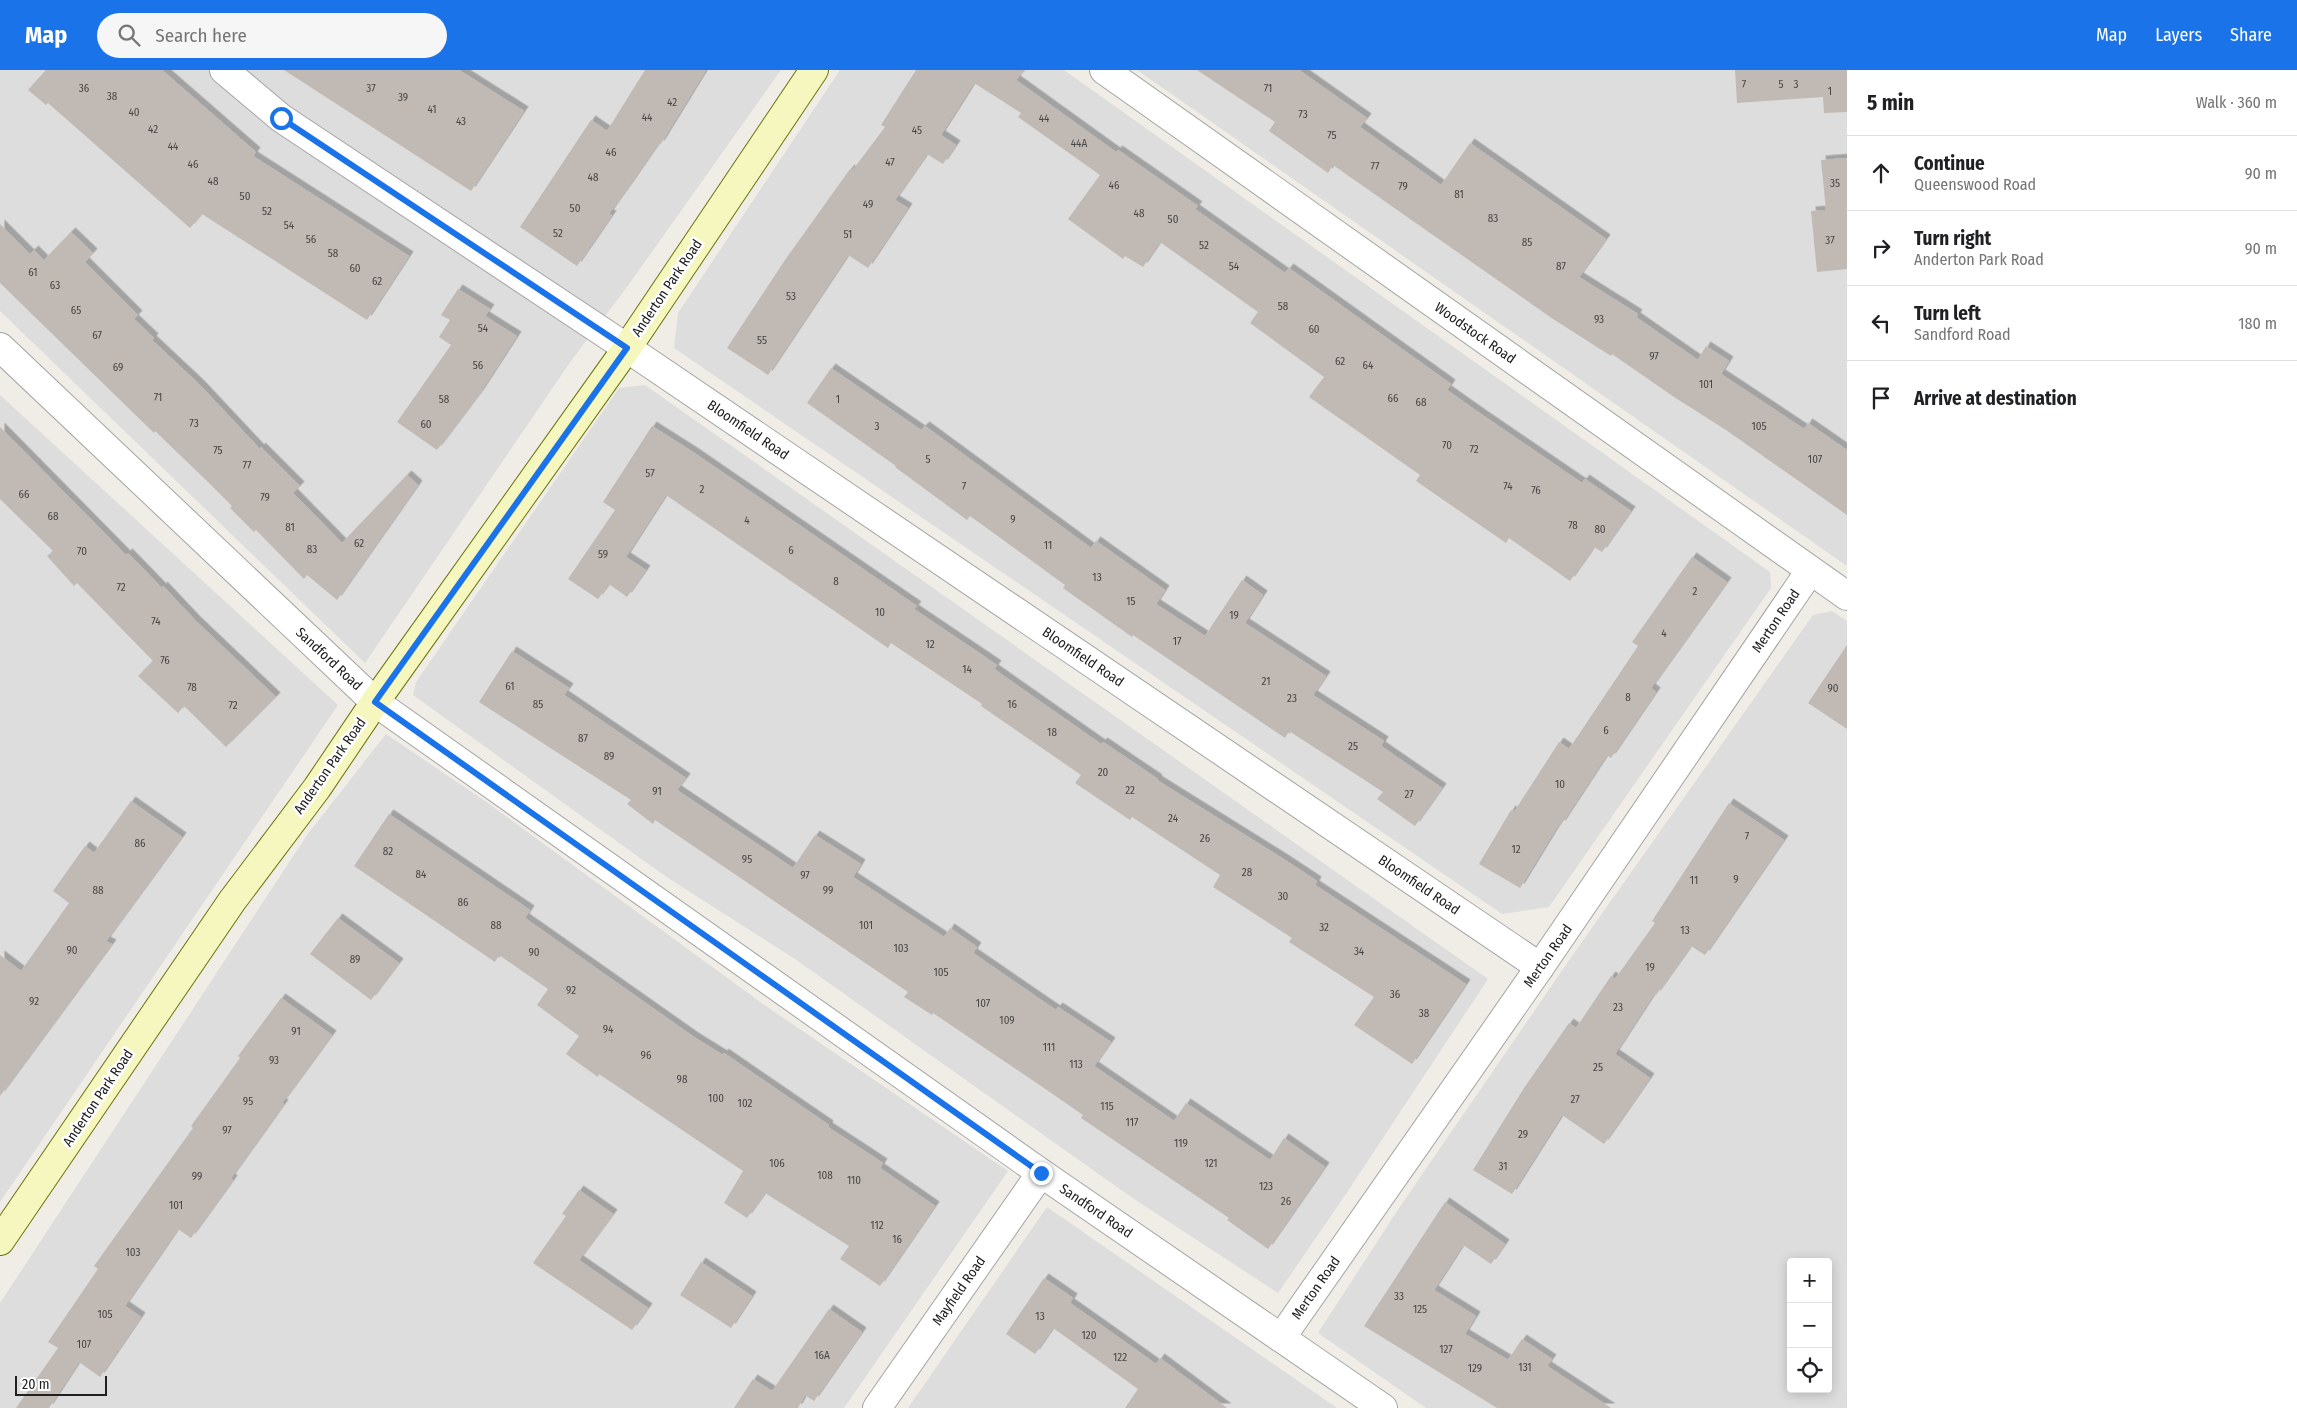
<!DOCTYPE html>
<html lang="en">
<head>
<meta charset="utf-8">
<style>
	:root { --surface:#fff; --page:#f6f6f6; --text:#202124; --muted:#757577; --line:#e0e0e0; --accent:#1a73e8 }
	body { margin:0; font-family:"Fira Sans Condensed",sans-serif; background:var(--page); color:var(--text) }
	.controls { position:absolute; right:15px; bottom:15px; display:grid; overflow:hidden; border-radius:5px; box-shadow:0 2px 12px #0003 }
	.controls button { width:45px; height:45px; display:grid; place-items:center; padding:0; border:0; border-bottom:1px solid var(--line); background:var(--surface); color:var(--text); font:25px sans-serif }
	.scale { position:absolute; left:15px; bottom:12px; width:92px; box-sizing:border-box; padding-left:5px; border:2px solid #202020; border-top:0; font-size:14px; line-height:18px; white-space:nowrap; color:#202020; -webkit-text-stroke:4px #fff; paint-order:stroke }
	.stop { position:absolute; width:15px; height:15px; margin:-11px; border:4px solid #1a73e8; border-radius:50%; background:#fff }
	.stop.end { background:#1a73e8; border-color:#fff; box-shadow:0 1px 5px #0008 }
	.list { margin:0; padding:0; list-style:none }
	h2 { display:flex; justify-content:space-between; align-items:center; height:65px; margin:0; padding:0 20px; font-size:21px }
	h2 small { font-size:16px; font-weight:400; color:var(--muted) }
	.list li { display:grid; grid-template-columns:32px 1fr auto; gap:15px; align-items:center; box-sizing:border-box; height:75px; padding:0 20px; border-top:1px solid var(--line) }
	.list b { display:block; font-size:19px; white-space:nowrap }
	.list p { margin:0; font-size:16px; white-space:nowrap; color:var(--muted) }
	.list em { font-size:16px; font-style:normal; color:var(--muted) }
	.icon { flex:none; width:28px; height:28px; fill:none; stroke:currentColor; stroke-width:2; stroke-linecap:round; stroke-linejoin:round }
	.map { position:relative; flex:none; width:1847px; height:1338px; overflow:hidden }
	header { display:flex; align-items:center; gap:30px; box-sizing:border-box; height:70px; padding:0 25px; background:var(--accent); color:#fff }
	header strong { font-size:24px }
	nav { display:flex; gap:28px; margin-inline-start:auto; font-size:18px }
	.search { width:350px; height:45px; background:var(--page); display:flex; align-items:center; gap:12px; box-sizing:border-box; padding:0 18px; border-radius:28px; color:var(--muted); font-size:19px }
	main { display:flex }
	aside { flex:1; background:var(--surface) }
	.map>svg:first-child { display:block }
	.residential { fill:#dedddd; fill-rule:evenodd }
	.building { fill:#c1b9b4; filter:url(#shadow) }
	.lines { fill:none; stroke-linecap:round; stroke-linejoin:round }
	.street-casing { stroke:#a4a4a4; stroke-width:30 }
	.secondary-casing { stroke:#6c740b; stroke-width:30 }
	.street { stroke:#fff; stroke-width:28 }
	.secondary { stroke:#f6f6bf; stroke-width:28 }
	.route { stroke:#1a73e8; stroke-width:6 }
	.labels { text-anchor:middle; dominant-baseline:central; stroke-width:5; stroke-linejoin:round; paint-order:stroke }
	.number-label { font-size:11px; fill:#484645 }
	.street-label { font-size:14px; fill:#202020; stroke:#fff }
</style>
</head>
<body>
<header>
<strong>Map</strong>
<div class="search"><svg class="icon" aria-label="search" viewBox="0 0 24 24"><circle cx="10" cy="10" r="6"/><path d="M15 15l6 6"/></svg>Search here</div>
<nav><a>Map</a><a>Layers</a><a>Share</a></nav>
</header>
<main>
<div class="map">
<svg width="1847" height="1338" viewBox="0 0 1847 1338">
	<defs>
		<filter id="shadow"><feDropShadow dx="4.5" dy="-4.5" stdDeviation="0" flood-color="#0004"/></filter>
	</defs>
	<rect width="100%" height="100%" fill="#f0ede7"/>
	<g class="residential">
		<path d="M0,0H781L627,217L571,291L365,593L0,241Z"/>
		<path d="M840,0H1064L1770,502L1771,518L1549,837L1502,844L674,278L678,243Z"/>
		<path d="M1137,0H1847V496Z"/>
		<path d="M645,315L1488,909L1348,1121L1278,1223L1134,1129L795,889L668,808L413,625L416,612L619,318Z"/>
		<path d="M0,325L338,635L0,1132Z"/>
		<path d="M1832,541L1847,551V1338H1426L1318,1263L1399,1138L1572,886L1813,545ZM1791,1192H1828V1319H1791Z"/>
		<path d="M386,664L485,731L763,934L1008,1101L844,1338H0V1233L307,765Z"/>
		<path d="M1047,1137L1337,1338H908Z"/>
	</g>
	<g class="building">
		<path d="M46,0H162L256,82L253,86L409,186L367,250L202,144L190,158L48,33L46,35L28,20Z"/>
		<path d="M284,0H459L524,41L471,121Z"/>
		<path d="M645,0H706L660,75L658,74L631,113L609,144L612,145L577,196L520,157L591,50L607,61Z"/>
		<path d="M916,0H1024L1016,10L1116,82L1118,80L1198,136L1195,139L1285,203L1289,198L1451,314L1447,320L1481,344L1582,413L1585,409L1631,441L1602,482L1594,477L1570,511L1509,468L1506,473L1416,411L1420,405L1309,327L1324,307L1250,253L1258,242L1160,172L1143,197L1125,186L1123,189L1068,149L1100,105L1018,47L1021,43L974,13L941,65L956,75L943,94L927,84L895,130L908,138L868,198L848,185L768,305L727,278L785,190L850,99L852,101L885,57L881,55Z"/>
		<path d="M1197,0H1299L1367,48L1360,57L1441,115L1470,73L1606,169L1579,207L1638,244L1636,247L1698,290L1706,276L1729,291L1721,304L1804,359L1808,353L1847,380V445L1726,360L1674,327L1612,284L1611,286L1553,249L1333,95L1328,103L1269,61L1275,52Z"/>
		<path d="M1735,0H1847V42L1824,43L1823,27L1737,33Z"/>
		<path d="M1847,88V199L1817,202L1811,141L1826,140L1821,90Z"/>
		<path d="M0,154L30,184L34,180L44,190L71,162L93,183L85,192L138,245L134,249L154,268L152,270L200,315L260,379L261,377L300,416L293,423L342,473L407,405L418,415L337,530L307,505L304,509L256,460L254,462L230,438L232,436L208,412L155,361L154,363L0,213Z"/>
		<path d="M458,219L490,239L485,246L517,266L480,323L437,380L397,352L451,275L439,267L450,250L441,245Z"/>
		<path d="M831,298L921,360L925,356L1091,478L1096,471L1165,520L1156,534L1205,566L1242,510L1263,525L1245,553L1326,606L1313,625L1384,671L1381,676L1442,718L1415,756L1377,729L1383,722L1289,661L1285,668L1133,565L1132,567L1063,518L1065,515L970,446L967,450L895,397L896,396L807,333Z"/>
		<path d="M652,356L693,382L917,536L914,539L997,595L994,599L1101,674L1103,672L1158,709L1157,710L1282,788L1317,811L1315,815L1466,914L1412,994L1354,955L1374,927L1289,872L1292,868L1213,817L1220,805L1132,747L1130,750L1075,713L1081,705L981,636L982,634L891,573L888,578L666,425L626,487L646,500L627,527L609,514L598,529L568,509L615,440L603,432Z"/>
		<path d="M0,357L126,485L128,483L162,518L163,516L196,551L276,627L226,677L184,636L178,643L138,606L153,591L77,513L74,516L47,486L53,481L0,429Z"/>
		<path d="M1692,487L1727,512L1651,618L1656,622L1611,688L1607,685L1561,755L1559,754L1520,818L1479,794L1511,740L1514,742L1559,672L1569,679L1638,576L1632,572Z"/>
		<path d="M1847,575V659L1808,633Z"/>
		<path d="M512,581L569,618L564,625L686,708L677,720L793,798L815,765L861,794L853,807L944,867L950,858L977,877L973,883L1056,940L1058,937L1111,972L1094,996L1174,1051L1186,1033L1270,1090L1284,1068L1325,1097L1268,1179L1227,1150L1229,1148L1081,1048L1083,1045L1041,1016L933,943L932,945L904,927L908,922L655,750L653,754L627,734L631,730L479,632Z"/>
		<path d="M131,731L182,767L106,871L112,874L0,1026V885L21,901L69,833L53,821L85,776L94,783Z"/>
		<path d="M1729,733L1784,770L1705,885L1691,876L1656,925L1654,924L1615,984L1650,1008L1604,1074L1562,1045L1512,1124L1473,1100L1524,1018L1569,953L1576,958L1611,906L1615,909L1655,853L1652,851Z"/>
		<path d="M389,744L530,840L525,848L694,967L723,985L724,983L829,1055L828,1057L883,1093L880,1098L935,1136L880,1216L840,1189L849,1176L765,1123L747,1148L724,1133L743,1101L599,1004L598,1007L566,984L579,966L537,935L548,919L499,885L495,892L354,796Z"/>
		<path d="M338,848L399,893L371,930L310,884Z"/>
		<path d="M281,928L332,965L282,1033L284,1034L231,1108L233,1110L191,1168L178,1159L125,1236L141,1247L100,1307L79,1292L49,1338H16L58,1278L48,1272L98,1199L94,1196L193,1058L191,1056L240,988L238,986Z"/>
		<path d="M579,1120L613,1144L579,1190L648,1238L632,1260L533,1193L566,1146L562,1144Z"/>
		<path d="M1445,1132L1505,1174L1491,1194L1463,1175L1434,1220L1476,1246L1465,1264L1508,1290L1522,1269L1552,1289L1547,1296L1611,1338H1497L1364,1256Z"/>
		<path d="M701,1192L752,1226L731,1258L680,1225Z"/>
		<path d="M1044,1208L1073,1228L1070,1233L1114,1264L1156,1294L1160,1288L1227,1338H1125L1138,1319L1053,1258L1035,1284L1006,1264Z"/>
		<path d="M829,1239L862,1262L814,1331L805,1325L798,1338H734L753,1309L772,1321Z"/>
	</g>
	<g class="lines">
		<g class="street-casing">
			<g id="street">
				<path d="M224,0L281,48L627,278L1540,897"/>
				<path d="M1104,0L1847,526"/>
				<path d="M0,277L375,632L1041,1103L1383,1338"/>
				<path d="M1281,1268L1540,897L1810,501"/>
				<path d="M877,1338L1041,1103"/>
			</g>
		</g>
		<g class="secondary-casing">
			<path id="secondary" d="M0,1171L232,831L317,718L375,632L627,278L814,0"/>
		</g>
		<use href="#street" class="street"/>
		<use href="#secondary" class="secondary"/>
	</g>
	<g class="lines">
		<path class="route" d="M281,48L627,278L375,632L1041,1103"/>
	</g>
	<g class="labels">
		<g class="number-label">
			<text x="1744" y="14">7</text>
			<text x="1781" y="14">5</text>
			<text x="1796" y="14">3</text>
			<text x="84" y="18">36</text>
			<text x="371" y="18">37</text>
			<text x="1268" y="18">71</text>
			<text x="1830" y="21">1</text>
			<text x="112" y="26">38</text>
			<text x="403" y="27">39</text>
			<text x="672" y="32">42</text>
			<text x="432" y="39">41</text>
			<text x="134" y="42">40</text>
			<text x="1303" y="44">73</text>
			<text x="647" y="47">44</text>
			<text x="1044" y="48">44</text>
			<text x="461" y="51">43</text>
			<text x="153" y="59">42</text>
			<text x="917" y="60">45</text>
			<text x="1332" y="65">75</text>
			<text x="1079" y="73">44A</text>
			<text x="173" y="76">44</text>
			<text x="611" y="82">46</text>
			<text x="890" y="92">47</text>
			<text x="193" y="94">46</text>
			<text x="1375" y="96">77</text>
			<text x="593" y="107">48</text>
			<text x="213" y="111">48</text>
			<text x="1835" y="113">35</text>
			<text x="1114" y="115">46</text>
			<text x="1403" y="116">79</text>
			<text x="1459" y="124">81</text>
			<text x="245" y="126">50</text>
			<text x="868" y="134">49</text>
			<text x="575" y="138">50</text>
			<text x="267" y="141">52</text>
			<text x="1139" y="143">48</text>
			<text x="1493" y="148">83</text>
			<text x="1173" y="149">50</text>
			<text x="289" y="155">54</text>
			<text x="558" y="163">52</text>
			<text x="848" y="164">51</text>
			<text x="311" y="169">56</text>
			<text x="1830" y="170">37</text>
			<text x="1527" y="172">85</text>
			<text x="1204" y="175">52</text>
			<text x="333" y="183">58</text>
			<text x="1234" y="196">54</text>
			<text x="1561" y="196">87</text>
			<text x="355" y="198">60</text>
			<text x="33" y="202">61</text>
			<text x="377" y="211">62</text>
			<text x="55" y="215">63</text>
			<text x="791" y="226">53</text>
			<text x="1283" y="236">58</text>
			<text x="76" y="240">65</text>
			<text x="1599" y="249">93</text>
			<text x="483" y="258">54</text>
			<text x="1314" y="259">60</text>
			<text x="97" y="265">67</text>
			<text x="762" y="270">55</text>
			<text x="1654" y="286">97</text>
			<text x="1340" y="291">62</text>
			<text x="478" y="295">56</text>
			<text x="1368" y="295">64</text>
			<text x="118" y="297">69</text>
			<text x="1706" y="314">101</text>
			<text x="158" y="327">71</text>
			<text x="1393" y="328">66</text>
			<text x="444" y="329">58</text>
			<text x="838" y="329">1</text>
			<text x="1421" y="332">68</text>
			<text x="194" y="353">73</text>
			<text x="426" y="354">60</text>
			<text x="877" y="356">3</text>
			<text x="1759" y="356">105</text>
			<text x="1447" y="375">70</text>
			<text x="1474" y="379">72</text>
			<text x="218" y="380">75</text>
			<text x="928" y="389">5</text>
			<text x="1815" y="389">107</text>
			<text x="247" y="395">77</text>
			<text x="650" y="403">57</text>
			<text x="964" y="416">7</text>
			<text x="1508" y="416">74</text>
			<text x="702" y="419">2</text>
			<text x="1536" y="420">76</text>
			<text x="24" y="424">66</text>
			<text x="265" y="427">79</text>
			<text x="53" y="446">68</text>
			<text x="1013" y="449">9</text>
			<text x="747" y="450">4</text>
			<text x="1573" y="455">78</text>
			<text x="290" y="457">81</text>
			<text x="1600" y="459">80</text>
			<text x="359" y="473">62</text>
			<text x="1048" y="475">11</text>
			<text x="312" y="479">83</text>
			<text x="791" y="480">6</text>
			<text x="82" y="481">70</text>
			<text x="603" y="484">59</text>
			<text x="1097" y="507">13</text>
			<text x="836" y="511">8</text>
			<text x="121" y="517">72</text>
			<text x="1695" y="521">2</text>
			<text x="1131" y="531">15</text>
			<text x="880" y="542">10</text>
			<text x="1234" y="545">19</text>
			<text x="156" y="551">74</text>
			<text x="1664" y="563">4</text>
			<text x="1177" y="571">17</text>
			<text x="930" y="574">12</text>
			<text x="165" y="590">76</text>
			<text x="967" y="599">14</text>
			<text x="1266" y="611">21</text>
			<text x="510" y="616">61</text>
			<text x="192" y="617">78</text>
			<text x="1833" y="618">90</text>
			<text x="1628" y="627">8</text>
			<text x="1292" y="628">23</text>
			<text x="538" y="634">85</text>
			<text x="1012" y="634">16</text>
			<text x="233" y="635">72</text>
			<text x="1606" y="660">6</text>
			<text x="1052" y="662">18</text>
			<text x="583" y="668">87</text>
			<text x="1353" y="676">25</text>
			<text x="609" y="686">89</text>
			<text x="1103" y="702">20</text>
			<text x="1560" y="714">10</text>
			<text x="1130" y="720">22</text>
			<text x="657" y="721">91</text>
			<text x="1409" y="724">27</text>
			<text x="1173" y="748">24</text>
			<text x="1747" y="766">7</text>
			<text x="1205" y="768">26</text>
			<text x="140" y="773">86</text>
			<text x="1516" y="779">12</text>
			<text x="388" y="781">82</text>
			<text x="747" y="789">95</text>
			<text x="1247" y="802">28</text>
			<text x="421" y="804">84</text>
			<text x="805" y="805">97</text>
			<text x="1736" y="809">9</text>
			<text x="1694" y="810">11</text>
			<text x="98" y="820">88</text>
			<text x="828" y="820">99</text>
			<text x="1283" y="826">30</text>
			<text x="463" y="832">86</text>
			<text x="496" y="855">88</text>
			<text x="866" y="855">101</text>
			<text x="1324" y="857">32</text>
			<text x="1685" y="860">13</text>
			<text x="901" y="878">103</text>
			<text x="72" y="880">90</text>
			<text x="1359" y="881">34</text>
			<text x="534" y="882">90</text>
			<text x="355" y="889">89</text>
			<text x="1650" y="897">19</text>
			<text x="941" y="902">105</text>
			<text x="571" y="920">92</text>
			<text x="1395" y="924">36</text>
			<text x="34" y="931">92</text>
			<text x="983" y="933">107</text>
			<text x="1618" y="937">23</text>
			<text x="1424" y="943">38</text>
			<text x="1007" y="950">109</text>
			<text x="608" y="959">94</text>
			<text x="296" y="961">91</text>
			<text x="1049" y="977">111</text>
			<text x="646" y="985">96</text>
			<text x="274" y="990">93</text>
			<text x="1076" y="994">113</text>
			<text x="1598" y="997">25</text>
			<text x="682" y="1009">98</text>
			<text x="716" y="1028">100</text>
			<text x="1575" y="1029">27</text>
			<text x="248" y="1031">95</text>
			<text x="745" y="1033">102</text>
			<text x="1107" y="1036">115</text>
			<text x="1132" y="1052">117</text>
			<text x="227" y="1060">97</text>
			<text x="1523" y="1064">29</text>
			<text x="1181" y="1073">119</text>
			<text x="777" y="1093">106</text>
			<text x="1211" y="1093">121</text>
			<text x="1503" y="1096">31</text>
			<text x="825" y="1105">108</text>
			<text x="197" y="1106">99</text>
			<text x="854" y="1110">110</text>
			<text x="1266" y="1116">123</text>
			<text x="1286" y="1131">26</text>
			<text x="176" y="1135">101</text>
			<text x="877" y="1155">112</text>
			<text x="897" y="1169">16</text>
			<text x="133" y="1182">103</text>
			<text x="1399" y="1226">33</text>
			<text x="1420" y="1239">125</text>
			<text x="105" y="1244">105</text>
			<text x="1040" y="1246">13</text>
			<text x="1089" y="1265">120</text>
			<text x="84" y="1274">107</text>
			<text x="1446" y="1279">127</text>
			<text x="822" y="1285">16A</text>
			<text x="1120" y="1287">122</text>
			<text x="1525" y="1297">131</text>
			<text x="1475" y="1298">129</text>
		</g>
		<g class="street-label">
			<text transform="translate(667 218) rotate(-56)">Anderton Park Road</text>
			<text transform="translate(1475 263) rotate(35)">Woodstock Road</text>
			<text transform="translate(748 360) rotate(34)">Bloomfield Road</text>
			<text transform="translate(1776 551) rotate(-56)">Merton Road</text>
			<text transform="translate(1083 587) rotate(34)">Bloomfield Road</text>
			<text transform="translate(329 589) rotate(43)">Sandford Road</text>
			<text transform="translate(330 696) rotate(-55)">Anderton Park Road</text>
			<text transform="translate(1419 815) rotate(34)">Bloomfield Road</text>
			<text transform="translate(1548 886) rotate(-55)">Merton Road</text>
			<text transform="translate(98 1028) rotate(-56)">Anderton Park Road</text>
			<text transform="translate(1096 1141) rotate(34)">Sandford Road</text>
			<text transform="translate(1316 1218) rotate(-55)">Merton Road</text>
			<text transform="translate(959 1221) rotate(-55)">Mayfield Road</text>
		</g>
	</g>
</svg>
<div class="controls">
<button>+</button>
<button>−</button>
<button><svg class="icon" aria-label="locate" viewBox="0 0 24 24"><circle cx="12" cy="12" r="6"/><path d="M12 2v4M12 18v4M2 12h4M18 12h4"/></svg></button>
</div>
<div class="scale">20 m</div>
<div class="stop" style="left:281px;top:48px"></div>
<div class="stop end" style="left:1041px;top:1103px"></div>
</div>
<aside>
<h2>5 min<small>Walk · 360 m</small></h2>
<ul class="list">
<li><svg class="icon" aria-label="ahead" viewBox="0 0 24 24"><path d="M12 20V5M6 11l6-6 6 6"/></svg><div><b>Continue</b><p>Queenswood Road</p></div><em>90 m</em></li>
<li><svg class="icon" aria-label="right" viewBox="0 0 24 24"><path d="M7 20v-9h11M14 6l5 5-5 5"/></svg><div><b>Turn right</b><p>Anderton Park Road</p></div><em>90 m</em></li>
<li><svg class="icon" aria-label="left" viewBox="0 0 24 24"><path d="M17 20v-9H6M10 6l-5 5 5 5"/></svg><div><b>Turn left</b><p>Sandford Road</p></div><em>180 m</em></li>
<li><svg class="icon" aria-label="arrive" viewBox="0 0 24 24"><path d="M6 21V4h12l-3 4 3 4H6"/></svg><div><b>Arrive at destination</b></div></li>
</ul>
</aside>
</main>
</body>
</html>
